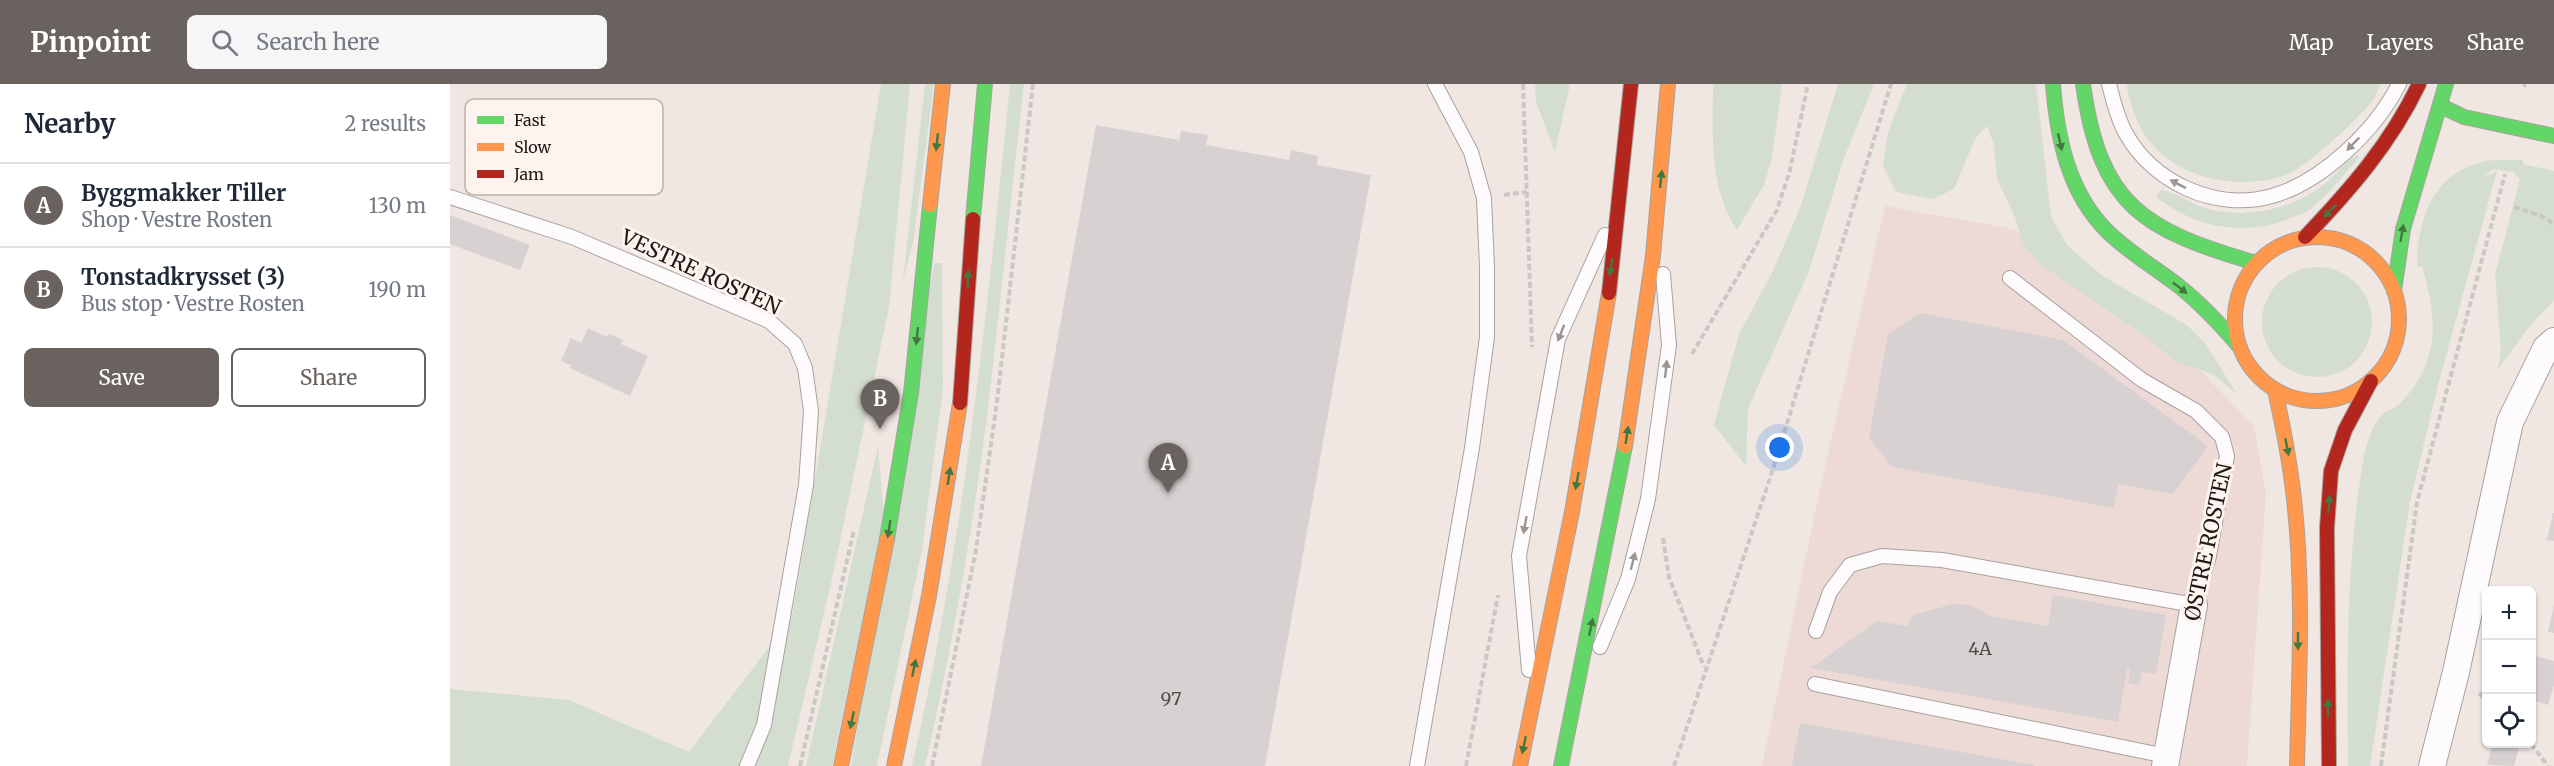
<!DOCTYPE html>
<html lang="en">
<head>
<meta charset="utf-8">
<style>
	:root { --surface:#fff; --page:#f6f6f7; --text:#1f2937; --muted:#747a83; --line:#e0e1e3; --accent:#69625e }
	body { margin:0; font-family:Merriweather,serif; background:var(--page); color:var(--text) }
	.controls { position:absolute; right:18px; bottom:18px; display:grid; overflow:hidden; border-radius:9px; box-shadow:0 2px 4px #0004 }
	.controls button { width:54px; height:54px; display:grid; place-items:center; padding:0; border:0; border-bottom:2px solid var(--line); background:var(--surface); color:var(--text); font:30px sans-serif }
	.you { position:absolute; left:1330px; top:364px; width:21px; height:21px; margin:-15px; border:4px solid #fff; border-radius:50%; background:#1a73e8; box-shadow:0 0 0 9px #1a73e833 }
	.badge { display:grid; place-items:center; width:39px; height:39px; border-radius:50%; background:var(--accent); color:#fff; font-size:20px; font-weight:700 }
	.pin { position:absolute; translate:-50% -50px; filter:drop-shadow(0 2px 3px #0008) }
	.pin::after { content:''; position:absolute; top:32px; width:21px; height:18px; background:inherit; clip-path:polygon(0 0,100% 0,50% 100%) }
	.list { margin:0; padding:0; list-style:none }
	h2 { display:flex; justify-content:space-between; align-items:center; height:78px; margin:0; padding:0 24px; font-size:26px }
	h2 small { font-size:20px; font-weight:400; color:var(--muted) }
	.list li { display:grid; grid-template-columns:39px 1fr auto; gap:18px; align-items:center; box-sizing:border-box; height:84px; padding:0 24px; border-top:2px solid var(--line) }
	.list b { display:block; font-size:22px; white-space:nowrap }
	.list p { margin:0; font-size:20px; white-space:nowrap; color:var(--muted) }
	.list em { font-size:20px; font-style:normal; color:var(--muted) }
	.actions { display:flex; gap:12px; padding:18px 24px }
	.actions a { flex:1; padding:14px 0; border:2px solid var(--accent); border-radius:9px; text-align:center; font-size:21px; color:var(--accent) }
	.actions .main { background:var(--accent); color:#fff }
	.icon { flex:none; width:33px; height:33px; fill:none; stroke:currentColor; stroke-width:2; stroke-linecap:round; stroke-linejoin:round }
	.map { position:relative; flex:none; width:2104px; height:682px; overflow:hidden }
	header { display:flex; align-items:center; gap:36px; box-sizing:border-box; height:84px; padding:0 30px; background:var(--accent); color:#fff }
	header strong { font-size:28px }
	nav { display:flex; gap:33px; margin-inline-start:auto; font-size:21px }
	.search { width:420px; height:54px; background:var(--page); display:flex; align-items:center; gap:15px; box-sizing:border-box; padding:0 21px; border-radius:9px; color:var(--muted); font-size:22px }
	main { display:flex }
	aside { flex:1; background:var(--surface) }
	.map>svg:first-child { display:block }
	.commercial { fill:#eddad7 }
	.green { fill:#d4ded0 }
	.building { fill:#d7d1d1 }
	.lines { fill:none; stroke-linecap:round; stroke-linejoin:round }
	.lane-casing { stroke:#a8a29e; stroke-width:16 }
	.street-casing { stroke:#a8a29e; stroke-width:28 }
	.fast-casing { stroke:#a8a29e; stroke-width:16 }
	.slow-casing { stroke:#a8a29e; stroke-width:16 }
	.jam-casing { stroke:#a8a29e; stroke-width:16 }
	.path { stroke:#cac7c5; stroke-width:4; stroke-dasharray:6 3; stroke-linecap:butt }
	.lane { stroke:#fdfbfb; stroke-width:14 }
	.street { stroke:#fdfbfb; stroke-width:26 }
	.fast { stroke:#63d668; stroke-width:14 }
	.slow { stroke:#ff974d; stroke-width:14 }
	.jam { stroke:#b3261e; stroke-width:14 }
	.oneway { fill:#427840 }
	.oneway2 { fill:#9a9694 }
	.labels { text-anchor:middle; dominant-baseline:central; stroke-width:6; stroke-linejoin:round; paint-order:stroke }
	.number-label { font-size:18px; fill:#514b48 }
	.street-label { font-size:21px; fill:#201a17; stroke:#fef3ee }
	.key { fill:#fef3ee; stroke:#bbb2ae; stroke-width:1.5 }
	.key-label { font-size:16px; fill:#201a17 }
</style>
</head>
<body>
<header>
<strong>Pinpoint</strong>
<div class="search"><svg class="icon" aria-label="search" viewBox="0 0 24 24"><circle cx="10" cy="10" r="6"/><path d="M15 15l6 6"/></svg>Search here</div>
<nav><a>Map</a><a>Layers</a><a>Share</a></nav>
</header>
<main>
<aside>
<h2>Nearby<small>2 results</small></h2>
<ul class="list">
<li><span class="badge">A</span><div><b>Byggmakker Tiller</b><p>Shop · Vestre Rosten</p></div><em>130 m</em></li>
<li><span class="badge">B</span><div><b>Tonstadkrysset (3)</b><p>Bus stop · Vestre Rosten</p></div><em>190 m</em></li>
</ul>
<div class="actions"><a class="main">Save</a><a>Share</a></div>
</aside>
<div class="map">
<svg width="2104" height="682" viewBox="0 0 2104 682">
	<rect width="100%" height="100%" fill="#f0e7e2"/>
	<path class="commercial" d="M1435,122L1564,145L1747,283L1804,342L1816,409L1797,682H1312L1370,405Z"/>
	<g class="green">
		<path d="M431,0H460L439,223L382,495L338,682H0V605L119,616L239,668L342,533Z"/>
		<path d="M475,0H484L463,159L453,196Z"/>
		<path d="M560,0H574C560,119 549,238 534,356C519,466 500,574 475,682H462C514,457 537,229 560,0Z"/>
		<path d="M1085,0H1120L1105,68L1086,18Z"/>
		<path d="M1263,0H1332L1322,74L1314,101L1287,146C1258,101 1263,51 1263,0Z"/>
		<path d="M1388,0H1424L1394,74L1359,187L1298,325L1296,382L1264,341L1289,250L1323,187L1351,121Z"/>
		<path d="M1457,0H1586L1601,133L1617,161L1653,192L1737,241L1755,259L1787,310L1762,290L1726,278L1696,253L1590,180L1573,160L1565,133L1547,95L1544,61L1537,42L1525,55L1504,105L1482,115L1446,108L1433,82L1438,48Z"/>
		<path d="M1677,0H1931C1928,5 1926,12 1923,16C1909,35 1854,86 1833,92C1775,110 1702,88 1683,26C1681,18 1677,9 1677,0Z"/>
		<path d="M1907,71L1910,73C1894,90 1879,110 1862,124C1856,129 1848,131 1841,134C1794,153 1745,144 1706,113L1711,106C1726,108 1742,121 1758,125C1794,134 1834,127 1865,107C1881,97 1892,80 1907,71Z"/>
		<path d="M2073,76V80L2104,87V217L2082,239L2048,285L2051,267L2045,191L2070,95L2063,88L2043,85L2031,94L2047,87L1988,301L1960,418L1920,682H1898C1897,579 1896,474 1914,372C1917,359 1922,341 1932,331C1938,326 1945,325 1951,319C1990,275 1988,236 1972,183H1968L1967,179C1968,132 1985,87 2036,77C2048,75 2061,76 2073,76Z"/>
		<path d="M484,179H492L493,304L472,466L427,682H401Z"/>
		<circle cx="1867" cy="238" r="55"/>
		<path d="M428,362L434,433L382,682H356Z"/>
	</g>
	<g class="building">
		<path d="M646,41L729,56L731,47L758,51L756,61L839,76L841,66L868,72L867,81L921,91L815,682H531Z"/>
		<path d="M0,131L80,161L70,186L0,160Z"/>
		<path d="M1470,229L1613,256L1758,362L1723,410L1668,400L1664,424L1442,383L1419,354L1438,250Z"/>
		<path d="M138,244L157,253L159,250L173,256L171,260L198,272L180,312L120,284L121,281L111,277L121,254L131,259Z"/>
		<path d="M2103,429H2104V457L2097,456Z"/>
		<path d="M1603,511L1716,531L1706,590L1692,588L1689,601L1678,599L1680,586L1677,585L1668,638L1361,584L1427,537L1458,542L1463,531L1503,520L1521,521L1540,532L1598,542Z"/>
		<path d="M2104,521V549L2098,548Z"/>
		<path d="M2082,571L2104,577V601L2098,621L2084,617L2085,613L2082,612Z"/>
		<path d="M1350,639L1584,681V682H1342Z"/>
		<path d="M2043,660H2070L2064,682L2037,681Z"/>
	</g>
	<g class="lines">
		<g class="lane-casing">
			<g id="lane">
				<path d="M1659,0C1663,16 1667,33 1675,48C1702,98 1765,128 1822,112C1872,98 1926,46 1949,0"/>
				<path d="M0,113L122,153L319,237L345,260L355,284L361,327L356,401L314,641L297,682"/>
				<path d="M1366,547L1380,508L1400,481L1432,472L1492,476L1744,521L1759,472L1777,372L1772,353L1746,327L1692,296L1560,194"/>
				<path d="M1150,563L1178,495L1198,415L1219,261L1213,190"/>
				<path d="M1079,586L1069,472L1108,255L1155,151"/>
				<path d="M1365,600L1716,672"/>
				<path d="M967,682L1022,364L1037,253V183L1034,114L1021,68L985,0"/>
			</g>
		</g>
		<g class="street-casing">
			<g id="street">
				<path d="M1715,682L1744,521"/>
				<path d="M1982,682L2006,588L2060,338L2096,264L2104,257"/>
			</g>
		</g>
		<g class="fast-casing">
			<g id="fast">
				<path d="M1603,0C1607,53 1618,108 1657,147C1679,169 1706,184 1730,203C1751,220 1770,240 1788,261"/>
				<path d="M1633,0C1650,122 1693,146 1806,179"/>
				<path d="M1991,22L2014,33L2104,52"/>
				<path d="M523,135L535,0"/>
				<path d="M1944,207L1953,145L1996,0"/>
				<path d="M437,455L461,309L480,121"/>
				<path d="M1111,682L1175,362"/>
			</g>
		</g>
		<g class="slow-casing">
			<g id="slow">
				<path d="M480,121L493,0"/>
				<circle cx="1867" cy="235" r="82"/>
				<path d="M1825,306C1833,342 1840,378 1844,415C1854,503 1849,593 1847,682"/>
				<path d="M1175,362L1203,172L1218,0"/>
				<path d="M391,682L437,455"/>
				<path d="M444,682L479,512L510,319"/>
				<path d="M1070,682L1122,428L1159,209"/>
			</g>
		</g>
		<g class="jam-casing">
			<g id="jam">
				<path d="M1855,153C1900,106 1941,59 1969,0"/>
				<path d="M1159,209L1181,0"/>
				<path d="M510,319L523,135"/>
				<path d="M1879,682L1877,444L1881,387L1895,346L1921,297"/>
			</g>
		</g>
		<g class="path">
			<path d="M1073,0L1082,263"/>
			<path d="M2074,3L2075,0"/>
			<path d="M1054,111L1077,108"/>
			<path d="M2064,123L2091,132L2104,140"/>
			<path d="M1242,270L1327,126L1340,86L1358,0"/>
			<path d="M1213,454L1219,493L1254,583"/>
			<path d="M2029,609L2036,616"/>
			<path d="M2081,660L2098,682"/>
			<path d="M350,682L404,446"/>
			<path d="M482,682L526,466L547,318L583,0"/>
			<path d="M1016,682L1048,511"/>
			<path d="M1224,682L1323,385L1441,0"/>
			<path d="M1931,682L1967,418L2055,90"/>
		</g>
		<use href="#lane" class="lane"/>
		<use href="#street" class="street"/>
		<use href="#fast" class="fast"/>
		<use href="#slow" class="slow"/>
		<use href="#jam" class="jam"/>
	</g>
	<defs><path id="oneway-solid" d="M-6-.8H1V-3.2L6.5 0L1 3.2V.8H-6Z" transform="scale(1.5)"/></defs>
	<g class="oneway">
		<use href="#oneway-solid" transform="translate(487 58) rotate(96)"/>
		<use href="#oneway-solid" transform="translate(1610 58) rotate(77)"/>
		<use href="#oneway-solid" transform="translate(1211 95) rotate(-84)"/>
		<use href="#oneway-solid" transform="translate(1880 127) rotate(134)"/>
		<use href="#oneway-solid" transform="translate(1952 149) rotate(-80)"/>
		<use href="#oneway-solid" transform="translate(1161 183) rotate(98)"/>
		<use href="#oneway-solid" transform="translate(518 195) rotate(-89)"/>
		<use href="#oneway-solid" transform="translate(1730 204) rotate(38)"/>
		<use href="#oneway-solid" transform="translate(467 252) rotate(96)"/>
		<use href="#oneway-solid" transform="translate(1177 351) rotate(-81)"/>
		<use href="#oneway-solid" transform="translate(1837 363) rotate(79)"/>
		<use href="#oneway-solid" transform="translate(499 392) rotate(-81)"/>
		<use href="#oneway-solid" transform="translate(1127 397) rotate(100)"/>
		<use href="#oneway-solid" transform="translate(1879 420) rotate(-86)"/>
		<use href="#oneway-solid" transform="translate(439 445) rotate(99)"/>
		<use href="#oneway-solid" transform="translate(1141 543) rotate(-78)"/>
		<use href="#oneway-solid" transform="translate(1848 557) rotate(90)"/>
		<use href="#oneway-solid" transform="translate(464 584) rotate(-78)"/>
		<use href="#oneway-solid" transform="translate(1878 624) rotate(-90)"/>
		<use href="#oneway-solid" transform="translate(402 636) rotate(102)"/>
		<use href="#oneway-solid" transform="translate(1074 661) rotate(102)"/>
	</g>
	<g class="oneway2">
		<use href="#oneway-solid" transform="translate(1903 60) rotate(134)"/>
		<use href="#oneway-solid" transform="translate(1728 100) rotate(-153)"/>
		<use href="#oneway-solid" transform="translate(1111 249) rotate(111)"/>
		<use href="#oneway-solid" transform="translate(1216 285) rotate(-84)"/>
		<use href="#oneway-solid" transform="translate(1075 441) rotate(100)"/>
		<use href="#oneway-solid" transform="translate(1183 477) rotate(-76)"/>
	</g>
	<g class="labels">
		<g class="number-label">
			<text x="1530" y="564">4A</text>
			<text x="721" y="614">97</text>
		</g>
		<g class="street-label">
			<text transform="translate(251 188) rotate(25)">VESTRE ROSTEN</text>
			<text transform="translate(1758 458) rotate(-78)">ØSTRE ROSTEN</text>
		</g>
	</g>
	<rect x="15" y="15" width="198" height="96" rx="9" class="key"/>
	<rect x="27" y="32" width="27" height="8" fill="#63d668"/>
	<rect x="27" y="59" width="27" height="8" fill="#ff974d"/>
	<rect x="27" y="86" width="27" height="8" fill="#b3261e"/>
	<g class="key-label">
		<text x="64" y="42">Fast</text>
		<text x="64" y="69">Slow</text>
		<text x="64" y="96">Jam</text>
	</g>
</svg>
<div class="controls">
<button>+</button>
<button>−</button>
<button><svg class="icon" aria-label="locate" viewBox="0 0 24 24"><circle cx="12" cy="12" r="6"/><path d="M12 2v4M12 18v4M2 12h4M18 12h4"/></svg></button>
</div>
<div class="you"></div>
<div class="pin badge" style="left:718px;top:409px">A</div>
<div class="pin badge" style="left:430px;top:345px">B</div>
</div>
</main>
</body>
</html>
